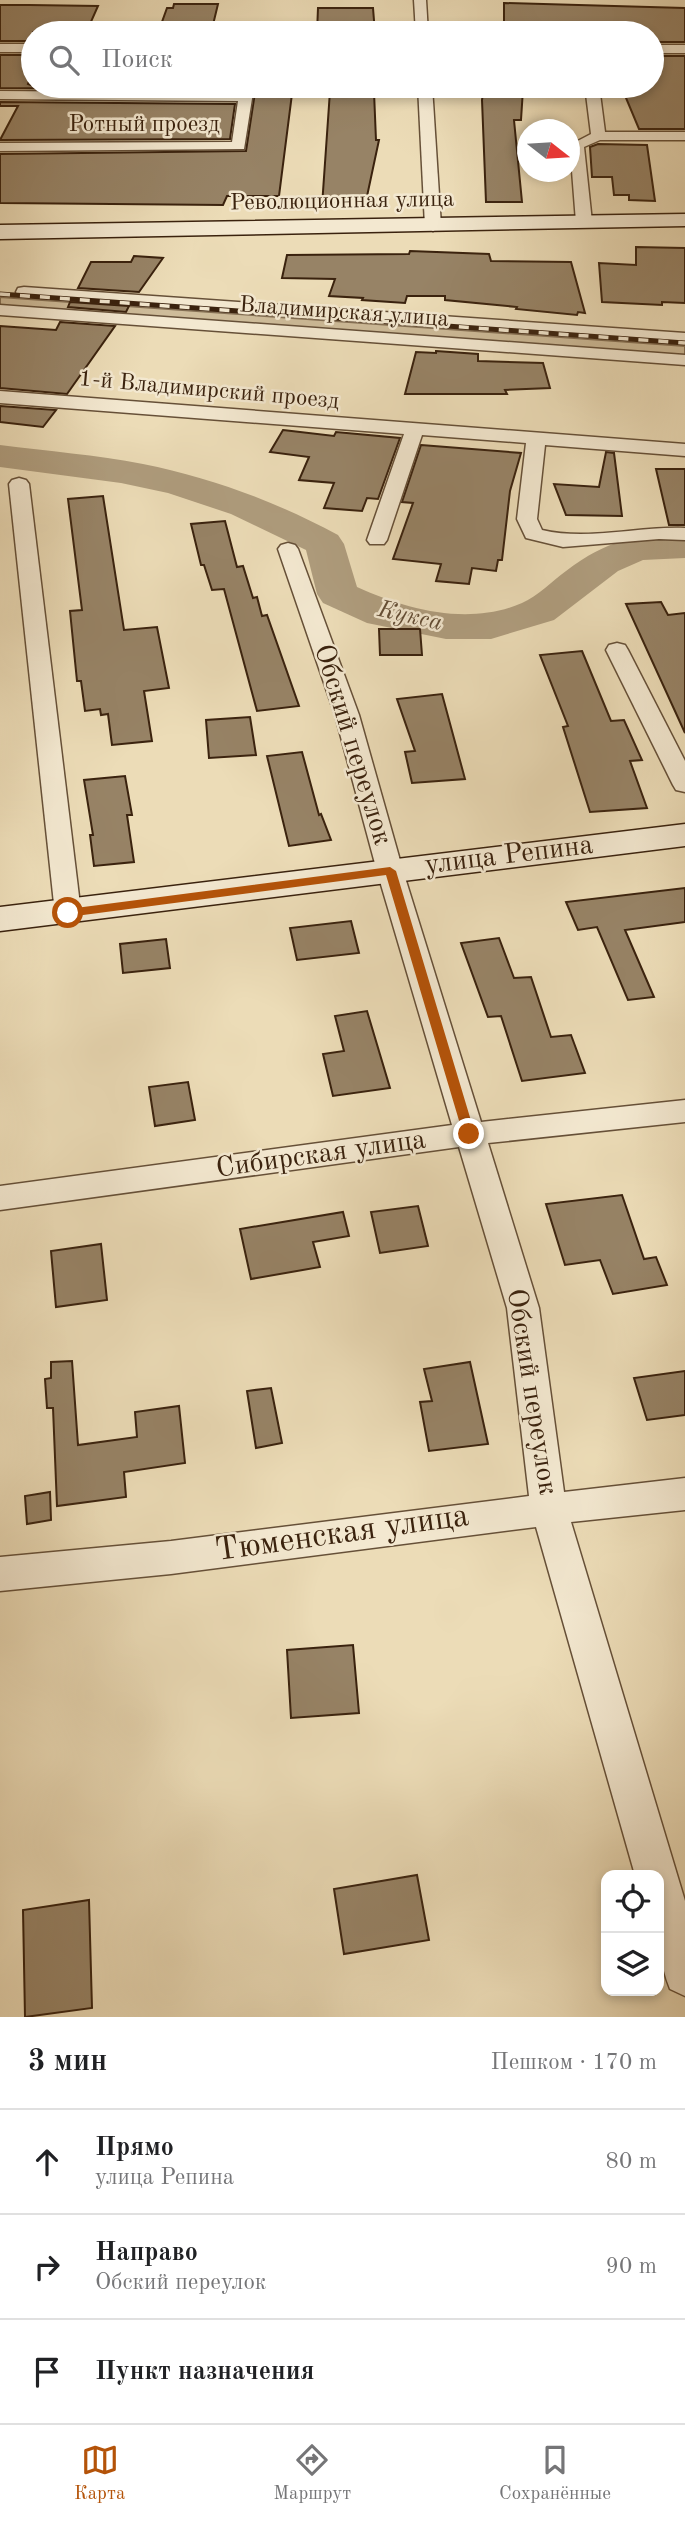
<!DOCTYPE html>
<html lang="ru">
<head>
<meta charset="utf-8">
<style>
	:root { --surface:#fff; --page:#f2f2f2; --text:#202124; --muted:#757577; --line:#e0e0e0; --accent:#b45309 }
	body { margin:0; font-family:"Old Standard TT",serif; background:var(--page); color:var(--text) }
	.controls { position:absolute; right:21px; bottom:21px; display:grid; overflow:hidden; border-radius:14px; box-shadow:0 4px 10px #0003 }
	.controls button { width:63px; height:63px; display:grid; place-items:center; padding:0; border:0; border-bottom:2px solid var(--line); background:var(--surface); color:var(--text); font:35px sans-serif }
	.compass { position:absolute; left:517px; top:119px; width:63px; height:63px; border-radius:50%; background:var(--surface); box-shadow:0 4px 10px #0003; rotate:107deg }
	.stop { position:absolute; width:21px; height:21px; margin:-16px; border:5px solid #b45309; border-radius:50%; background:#fff }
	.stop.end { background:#b45309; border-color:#fff; box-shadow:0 2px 7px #0008 }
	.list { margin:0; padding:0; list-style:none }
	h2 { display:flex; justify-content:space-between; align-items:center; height:91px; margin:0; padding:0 28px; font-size:30px }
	h2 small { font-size:23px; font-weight:400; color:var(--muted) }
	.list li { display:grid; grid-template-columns:46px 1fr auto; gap:21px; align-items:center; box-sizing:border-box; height:105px; padding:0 28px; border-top:2px solid var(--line) }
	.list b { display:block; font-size:26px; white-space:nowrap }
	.list p { margin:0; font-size:23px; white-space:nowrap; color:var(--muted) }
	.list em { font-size:23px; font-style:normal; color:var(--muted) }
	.icon { flex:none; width:38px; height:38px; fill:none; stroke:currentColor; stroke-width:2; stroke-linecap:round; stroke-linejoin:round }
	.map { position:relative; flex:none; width:685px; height:2017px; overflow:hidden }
	.search { position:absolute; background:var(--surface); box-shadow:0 4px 10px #0003; left:21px; right:21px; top:21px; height:77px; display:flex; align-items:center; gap:18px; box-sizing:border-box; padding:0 24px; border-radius:38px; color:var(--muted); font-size:26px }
	.sheet { height:406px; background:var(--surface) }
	nav { display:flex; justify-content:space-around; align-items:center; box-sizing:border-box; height:98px; border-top:2px solid var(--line); background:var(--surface); font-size:19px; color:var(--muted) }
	nav a { display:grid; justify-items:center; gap:4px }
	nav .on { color:var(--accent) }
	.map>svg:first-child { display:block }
	.green { fill:#cebc9a; stroke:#846f54; stroke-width:2 }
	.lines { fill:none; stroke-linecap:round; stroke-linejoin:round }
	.river { fill:#af9d7e; fill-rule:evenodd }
	.building { fill:#978366; stroke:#3a220e; stroke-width:2 }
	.street-casing { stroke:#665038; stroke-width:3 }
	.secondary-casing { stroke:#3a220e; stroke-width:3 }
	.street { fill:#f3e8d0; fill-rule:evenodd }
	.secondary { fill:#f3e8d0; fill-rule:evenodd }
	.rail-casing { stroke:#3a220e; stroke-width:5 }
	.rail { stroke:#f3e8d0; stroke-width:3.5; stroke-dasharray:10; stroke-linecap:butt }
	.route { fill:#b45309 }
	.labels { text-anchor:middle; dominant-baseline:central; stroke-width:5; stroke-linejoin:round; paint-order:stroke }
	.far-street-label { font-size:23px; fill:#3a220e; stroke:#f3e8d0 }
	.far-water-label { font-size:24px; font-style:italic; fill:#634d35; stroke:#f3e8d0 }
	.street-label { font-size:28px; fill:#3a220e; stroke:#f3e8d0 }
	.near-street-label { font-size:33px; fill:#3a220e; stroke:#f3e8d0 }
</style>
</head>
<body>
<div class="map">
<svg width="685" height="2017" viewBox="0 0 685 2017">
	<rect width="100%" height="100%" fill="#ecdcb7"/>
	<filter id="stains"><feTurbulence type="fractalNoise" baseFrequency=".00286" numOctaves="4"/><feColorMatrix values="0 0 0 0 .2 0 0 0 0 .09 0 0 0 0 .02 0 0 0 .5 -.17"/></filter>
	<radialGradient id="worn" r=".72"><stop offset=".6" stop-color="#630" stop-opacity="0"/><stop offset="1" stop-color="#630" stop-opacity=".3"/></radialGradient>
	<path class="green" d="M0,297L685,346V357L0,306Z"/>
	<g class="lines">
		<path class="river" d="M0,445C48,451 96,455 143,464C212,478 277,502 338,535L344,544L357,587C407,610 469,626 522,603C538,596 552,581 566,571C609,539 632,536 685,534V558L643,560L618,571L554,620L491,639H446L367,623L323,603L317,594L306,550L231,514L168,493L121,483L0,467Z"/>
	</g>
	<g class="building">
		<path d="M504,3L685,8V42H652V33L533,28V33H504Z"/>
		<path d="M174,4H218L211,33H158L167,8H173Z"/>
		<path d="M0,5H29L98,6L86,33L33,32V41H0Z"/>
		<path d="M318,8H373L375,33H317Z"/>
		<path d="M0,55H33V71L28,84L33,86H237V90L0,88Z"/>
		<path d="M652,56H685V129H639L621,86H652Z"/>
		<path d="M256,86H293L279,196H227L223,205L0,203V154L246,151Z"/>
		<path d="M484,86H512V89H523L521,120H514L522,202H486L482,100Z"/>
		<path d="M330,91L374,92L376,140H379L366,201H346V206H322Z"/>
		<path d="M0,102L235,104L230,139L0,140L18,106H0Z"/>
		<path d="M598,144L647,145L655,201L629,200V195H614L612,177H592L590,147Z"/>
		<path d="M636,247L685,248V303L662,302V305L602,302L599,263L636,265Z"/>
		<path d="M410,251L489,254L491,261L571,262L585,313L578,312L577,315L516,309L517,307L445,300V296H407L405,303L362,300L363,298L329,296L335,279L282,278L287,255L409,254Z"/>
		<path d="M134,256L163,258L139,292L78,288L91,262H131Z"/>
		<path d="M70,302L129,306L126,312L68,307Z"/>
		<path d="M60,322L115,326L67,394L0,388V326L56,330Z"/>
		<path d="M436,351L478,354V361L543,363L550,388L505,390L507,394H405L416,352L436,353Z"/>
		<path d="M0,406L56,410L43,427L0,422Z"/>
		<path d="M283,430L334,436L336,432L400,438L378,499L367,498L362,511L324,508L334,483L299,480L309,457L270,452Z"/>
		<path d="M421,445L521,453L510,491L502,560H498L496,571L472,568L469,584L436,581L441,564L393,559L413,503L402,502Z"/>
		<path d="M606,452L614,453L622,516L566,515L554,484L599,487Z"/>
		<path d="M656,469H685V525H669Z"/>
		<path d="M103,496L124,630L157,627L169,688L144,691L152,741L112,745L108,714L101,715L100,709L85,711L81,681H77L70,611L82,610L68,499Z"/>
		<path d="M225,521L237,567L243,566L253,598L257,597L262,616L267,615L299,706L257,711L224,589L212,590L204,565H201L191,524Z"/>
		<path d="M661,602L668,615L685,613V733L626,604Z"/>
		<path d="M379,629H420L422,655H380Z"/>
		<path d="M582,651L611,721L624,720L642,760L630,761L647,808L590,812L563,727L568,726L540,655Z"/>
		<path d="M442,694L465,779L412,783L405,752L415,751L397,699Z"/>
		<path d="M250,717L256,755L209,758L206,720Z"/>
		<path d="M302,752L319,815L321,814L331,840L289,846L267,756Z"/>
		<path d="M125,776L132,815H127L134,862L94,866L90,835H93L84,780Z"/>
		<path d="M685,888V922L625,930L654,997L628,1000L597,927L578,930L566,902Z"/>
		<path d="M351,921L359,953L297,960L290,928Z"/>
		<path d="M499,938L514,978L531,977L551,1037L571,1035L585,1073L522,1081L501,1016L488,1017L461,943Z"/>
		<path d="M166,939L170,968L123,973L120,944Z"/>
		<path d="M367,1011L390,1088L333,1096L323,1054L344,1051L335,1016Z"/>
		<path d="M188,1082L195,1120L155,1126L149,1087Z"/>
		<path d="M622,1195L644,1259L656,1257L667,1285L613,1294L600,1260L565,1265L546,1204Z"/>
		<path d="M418,1206L428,1246L380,1253L371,1212Z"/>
		<path d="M343,1212L349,1236L313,1242L320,1267L251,1279L240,1229Z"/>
		<path d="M101,1244L107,1300L56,1307L51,1251Z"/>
		<path d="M72,1361L78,1445L137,1437L135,1412L179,1406L185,1463L124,1472L126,1497L57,1506L53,1408H47L45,1379L51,1378V1362Z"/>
		<path d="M470,1362L488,1444L429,1451L420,1402L432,1401L424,1369Z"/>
		<path d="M685,1371V1415L647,1420L634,1378Z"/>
		<path d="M271,1388L282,1443L256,1448L247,1391Z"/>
		<path d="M50,1492L51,1520L27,1524L25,1496Z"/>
		<path d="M353,1645L359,1713L291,1718L287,1650Z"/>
		<path d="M417,1875L429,1940L344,1954L334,1889Z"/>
		<path d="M89,1900L92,2008L25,2017L23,1910Z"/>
	</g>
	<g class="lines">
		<g class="street-casing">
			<g id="street">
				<path d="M414,0H426L428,33H416Z"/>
				<rect x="0" y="44" width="33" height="8"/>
				<rect x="652" y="45" width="33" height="8"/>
				<path d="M240,86H254L244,149L0,151V143L232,142L238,101L0,99V91L239,93Z"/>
				<path d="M418,86H432L441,226L433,231L425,226Z"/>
				<path d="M585,86H599L605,132H685V140H600L584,147L592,222L584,227L576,222L570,145L591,134Z"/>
				<path d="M24,287L685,333V343L18,296L16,292L18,288Z"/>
				<path d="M0,305L685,355V365L0,315Z"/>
				<path d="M0,391L685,444V456L545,445L537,519L542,530C588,541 638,526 685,528V540L659,539L563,547L526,538L517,519L526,443L422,435L387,540L384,544H370L367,540L404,434L0,403Z"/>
				<path d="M19,478L26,480L29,484L81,913L77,919L68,922L59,919L55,913L9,484L12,480Z"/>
				<path d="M288,543L295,545L298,549L359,715L403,871L481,1122L685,1100V1122L488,1143L539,1308L564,1492L685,1478V1510L571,1522L685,1901V1996L670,1989C655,1953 659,1914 659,1875H635L536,1527L171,1574L0,1591V1557L171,1541L529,1496L507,1308L459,1147L0,1210V1186L452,1125L377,871L335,715L278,549L281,545Z"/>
				<path d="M617,643L625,645L628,650L685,761V792L676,790L673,785L606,650L609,645Z"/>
			</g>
		</g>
		<g class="secondary-casing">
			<g id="secondary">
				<path d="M685,214V226L0,239V225Z"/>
				<path d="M685,824V846L0,931V907Z"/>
			</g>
		</g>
		<use href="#street" class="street"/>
		<use href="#secondary" class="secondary"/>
		<g class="rail-casing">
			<path id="rail" d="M0,294L685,343"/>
		</g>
		<use href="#rail" class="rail"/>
	</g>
	<path class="route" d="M390,867L396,871L475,1134L469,1139L463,1134L386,875L68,917L62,913L68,909Z"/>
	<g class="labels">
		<g class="far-street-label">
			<text x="144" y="124">Ротный проезд</text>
			<text transform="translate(342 201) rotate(-1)">Революционная улица</text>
			<text transform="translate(344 312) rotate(4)">Владимирская улица</text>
			<text transform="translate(209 390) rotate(5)">1-й Владимирский проезд</text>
		</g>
		<g class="far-water-label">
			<text transform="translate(410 617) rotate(13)">Кукса</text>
		</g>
		<g class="street-label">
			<text transform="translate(352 745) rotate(73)">Обский переулок</text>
			<text transform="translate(509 856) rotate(-7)">улица Репина</text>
			<text transform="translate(321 1155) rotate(-8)">Сибирская улица</text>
			<text transform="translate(531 1392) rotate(81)">Обский переулок</text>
		</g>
		<g class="near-street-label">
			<text transform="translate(342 1534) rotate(-8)">Тюменская улица</text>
		</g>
	</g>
	<rect width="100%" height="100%" filter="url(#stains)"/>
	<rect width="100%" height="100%" fill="url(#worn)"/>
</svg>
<div class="controls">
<button><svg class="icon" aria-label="locate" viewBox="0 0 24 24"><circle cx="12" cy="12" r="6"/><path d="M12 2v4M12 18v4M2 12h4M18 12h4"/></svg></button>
<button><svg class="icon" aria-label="layers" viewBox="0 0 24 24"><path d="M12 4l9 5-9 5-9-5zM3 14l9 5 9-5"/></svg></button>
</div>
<svg class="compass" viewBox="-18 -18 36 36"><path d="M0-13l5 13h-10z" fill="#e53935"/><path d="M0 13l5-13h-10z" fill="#757577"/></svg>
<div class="stop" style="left:68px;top:913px"></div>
<div class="stop end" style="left:469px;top:1134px"></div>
<div class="search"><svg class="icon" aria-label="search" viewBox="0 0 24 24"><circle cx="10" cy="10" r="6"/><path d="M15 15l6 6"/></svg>Поиск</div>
</div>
<section class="sheet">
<h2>3 мин<small>Пешком · 170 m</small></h2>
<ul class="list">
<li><svg class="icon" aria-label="ahead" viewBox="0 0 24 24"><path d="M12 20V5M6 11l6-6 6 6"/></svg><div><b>Прямо</b><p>улица Репина</p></div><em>80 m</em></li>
<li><svg class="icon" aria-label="right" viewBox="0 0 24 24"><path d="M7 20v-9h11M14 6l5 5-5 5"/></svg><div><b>Направо</b><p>Обский переулок</p></div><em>90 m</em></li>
<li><svg class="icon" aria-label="arrive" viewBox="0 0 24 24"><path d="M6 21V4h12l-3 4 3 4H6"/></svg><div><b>Пункт назначения</b></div></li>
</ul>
</section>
<nav>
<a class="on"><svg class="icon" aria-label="map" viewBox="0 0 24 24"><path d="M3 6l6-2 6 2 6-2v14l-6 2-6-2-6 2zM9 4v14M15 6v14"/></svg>Карта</a>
<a><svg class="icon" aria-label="directions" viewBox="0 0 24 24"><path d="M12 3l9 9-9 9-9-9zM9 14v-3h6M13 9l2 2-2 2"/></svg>Маршрут</a>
<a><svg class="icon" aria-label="saved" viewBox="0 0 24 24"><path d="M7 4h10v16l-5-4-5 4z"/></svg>Сохранённые</a>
</nav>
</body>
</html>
